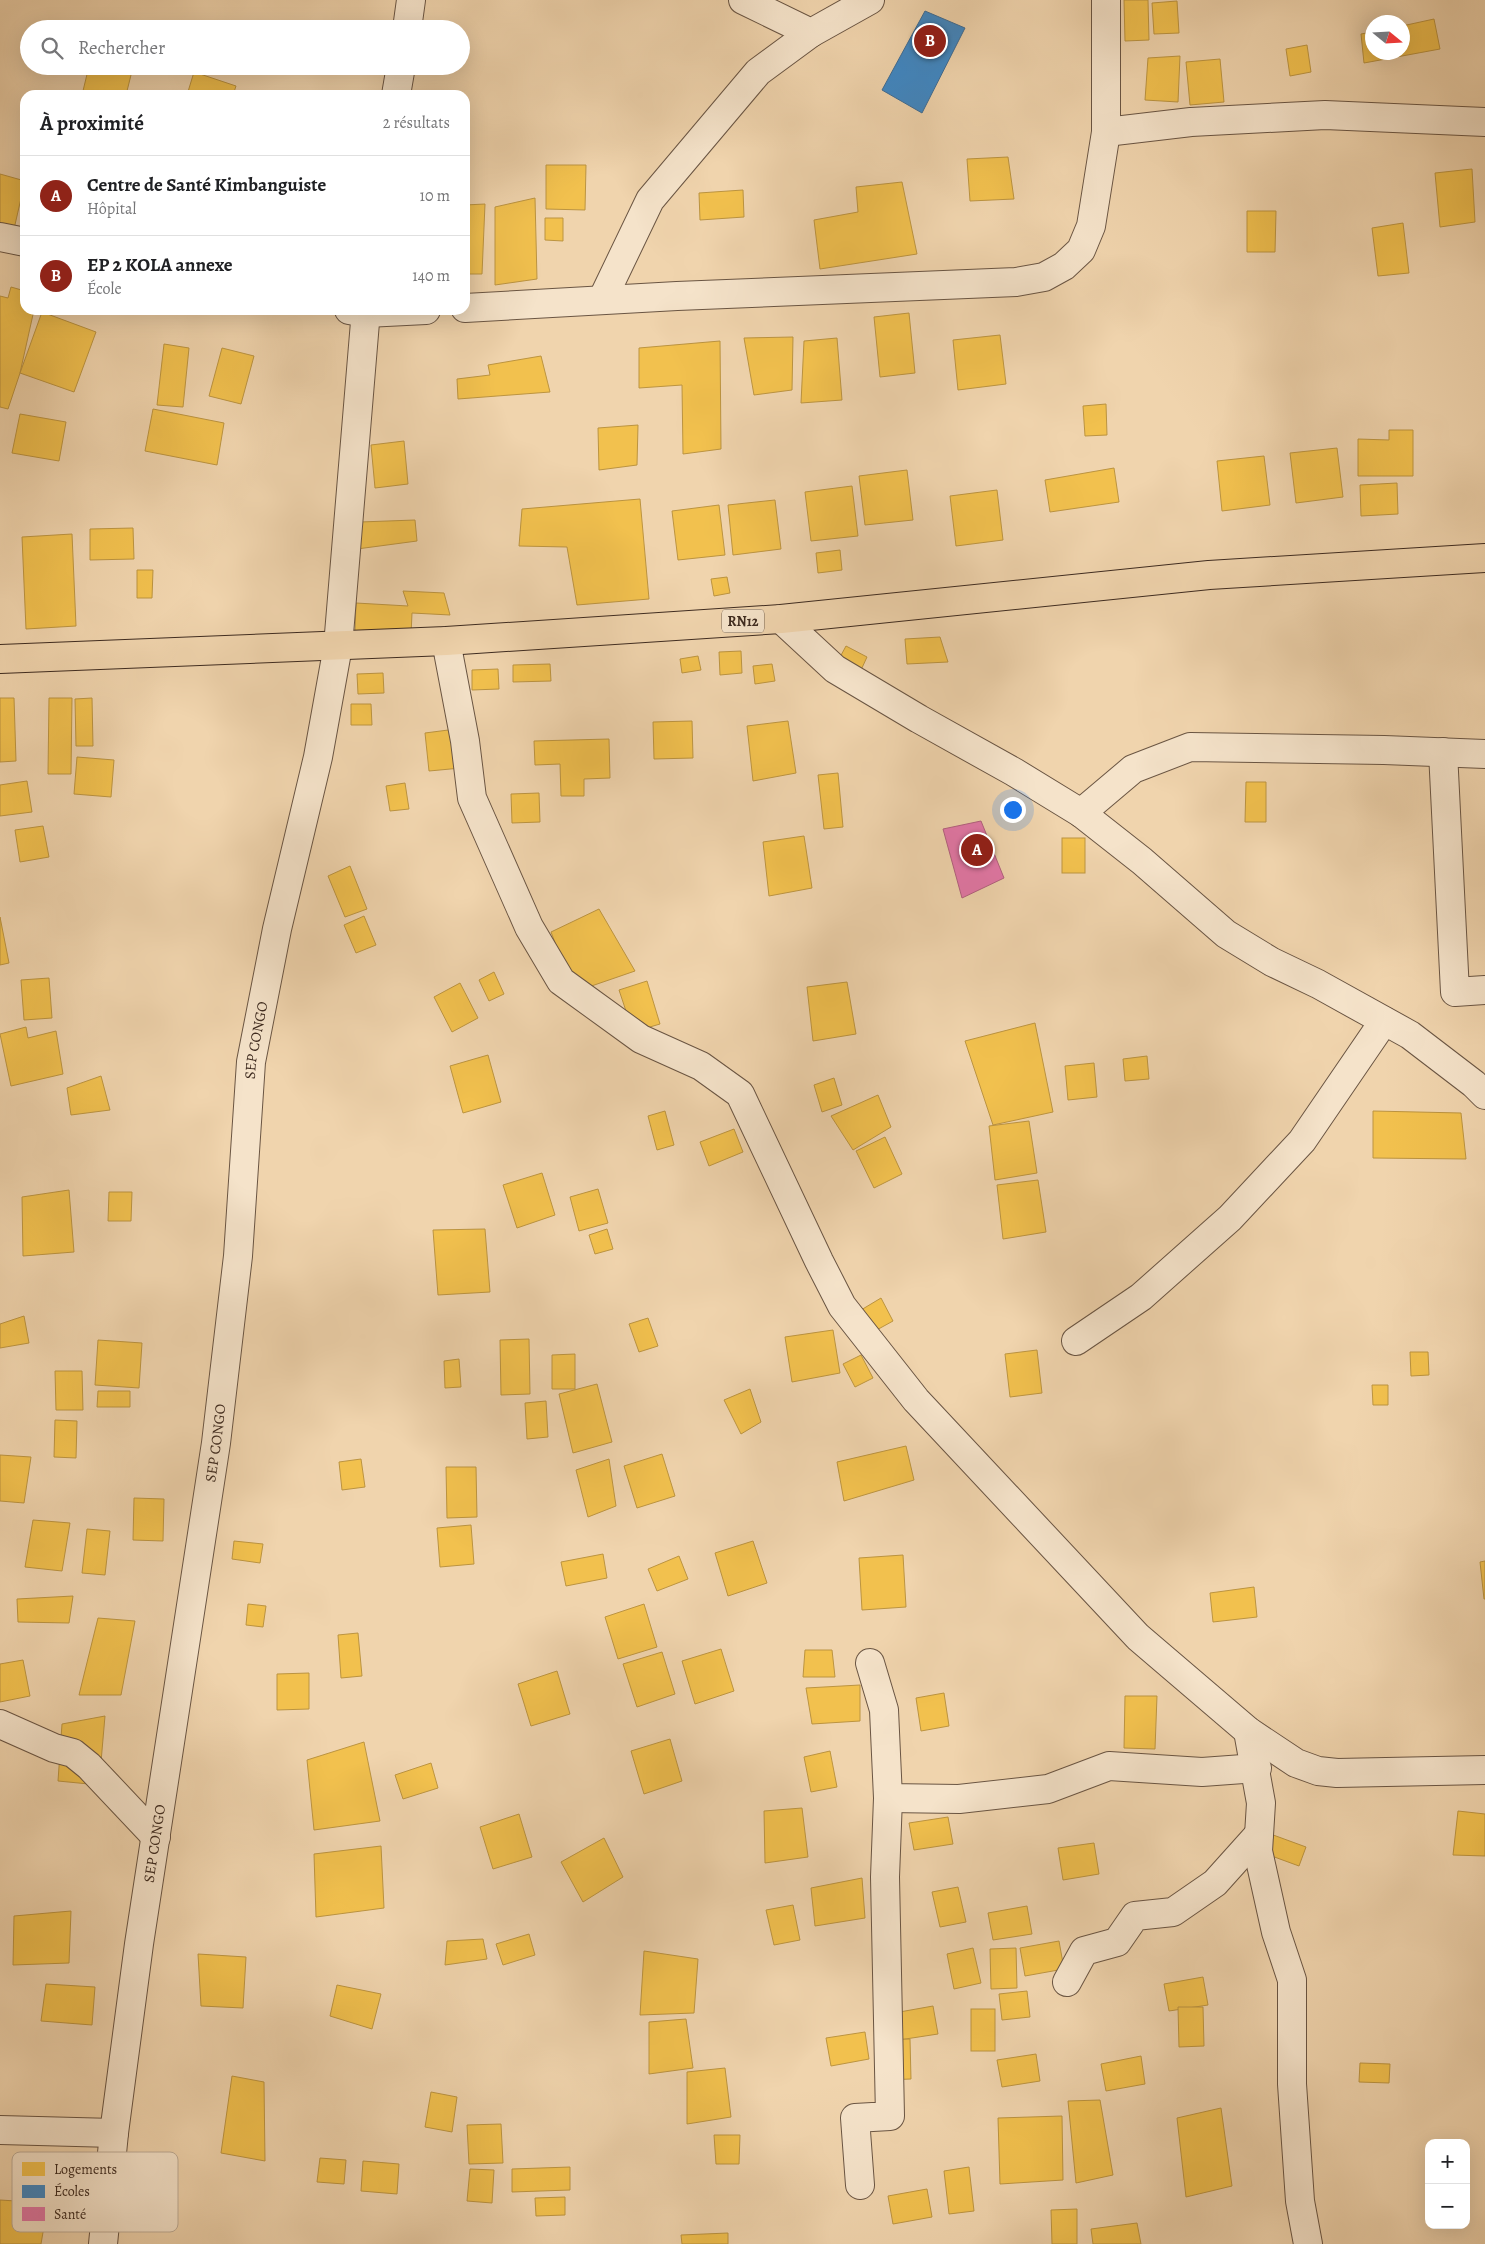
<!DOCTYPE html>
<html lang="fr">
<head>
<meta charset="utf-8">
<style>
	:root { --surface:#fff; --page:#f2f2f2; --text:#202124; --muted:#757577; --line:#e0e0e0; --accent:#8f2418 }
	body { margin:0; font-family:Alegreya,serif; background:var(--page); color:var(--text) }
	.controls { position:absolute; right:15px; bottom:15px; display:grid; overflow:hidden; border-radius:10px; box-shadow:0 5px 20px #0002 }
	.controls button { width:45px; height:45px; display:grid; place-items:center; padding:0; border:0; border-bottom:1px solid var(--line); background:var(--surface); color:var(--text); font:25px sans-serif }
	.compass { position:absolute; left:1365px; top:15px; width:45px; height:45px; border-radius:50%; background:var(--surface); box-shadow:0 5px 20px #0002; rotate:108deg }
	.you { position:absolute; left:1012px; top:809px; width:18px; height:18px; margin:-12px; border:4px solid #fff; border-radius:50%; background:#1a73e8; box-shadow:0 0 0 8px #1a73e833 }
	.badge { display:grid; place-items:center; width:32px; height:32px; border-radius:50%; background:var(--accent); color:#fff; font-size:16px; font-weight:700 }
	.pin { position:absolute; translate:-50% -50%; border:2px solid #fff; box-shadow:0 1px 5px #0006 }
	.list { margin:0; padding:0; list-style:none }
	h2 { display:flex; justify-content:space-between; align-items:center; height:65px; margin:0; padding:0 20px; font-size:21px }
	h2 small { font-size:16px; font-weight:400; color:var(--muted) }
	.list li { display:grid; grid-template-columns:32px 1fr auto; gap:15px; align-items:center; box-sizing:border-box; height:80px; padding:0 20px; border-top:1px solid var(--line) }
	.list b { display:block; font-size:19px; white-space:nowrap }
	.list p { margin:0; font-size:16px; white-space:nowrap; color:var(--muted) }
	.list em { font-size:16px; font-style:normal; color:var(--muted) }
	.icon { flex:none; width:28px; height:28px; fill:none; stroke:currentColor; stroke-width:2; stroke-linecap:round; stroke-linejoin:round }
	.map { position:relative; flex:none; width:1485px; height:2244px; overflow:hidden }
	.search { position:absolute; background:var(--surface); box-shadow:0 5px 20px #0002; left:20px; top:20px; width:450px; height:55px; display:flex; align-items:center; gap:12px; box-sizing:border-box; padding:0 18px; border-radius:28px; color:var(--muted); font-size:19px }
	.panel { position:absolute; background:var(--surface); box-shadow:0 5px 20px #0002; left:20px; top:90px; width:450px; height:225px; border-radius:15px }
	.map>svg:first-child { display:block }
	.homes { fill:#f2c14e; stroke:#bc9440 }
	.schools { fill:#3f88c5; stroke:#3f6c94 }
	.health { fill:#e377a8; stroke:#b2607f }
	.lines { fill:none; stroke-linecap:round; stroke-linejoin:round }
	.minor-casing { stroke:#6a5543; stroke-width:30 }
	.tertiary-casing { stroke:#6a5543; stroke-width:30 }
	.primary-casing { stroke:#3e2b20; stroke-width:30 }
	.minor { stroke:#f5e3ca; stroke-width:28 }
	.tertiary { stroke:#f5e3ca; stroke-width:28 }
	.primary { stroke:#f0d4ad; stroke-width:28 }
	.labels { text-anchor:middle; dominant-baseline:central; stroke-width:5; stroke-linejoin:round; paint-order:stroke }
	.shield { fill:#f5e3ca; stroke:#756253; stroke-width:1 }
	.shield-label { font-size:14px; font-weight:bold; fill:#3e2b20 }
	.street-label { font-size:15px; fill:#3e2b20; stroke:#f5e3ca }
	.key { fill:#f5e3ca; stroke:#beac97; stroke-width:1 }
	.key-label { font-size:14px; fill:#3e2b20 }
</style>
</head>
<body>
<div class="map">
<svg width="1485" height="2244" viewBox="0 0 1485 2244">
	<rect width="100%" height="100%" fill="#f0d4ad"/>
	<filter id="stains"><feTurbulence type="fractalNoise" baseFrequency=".004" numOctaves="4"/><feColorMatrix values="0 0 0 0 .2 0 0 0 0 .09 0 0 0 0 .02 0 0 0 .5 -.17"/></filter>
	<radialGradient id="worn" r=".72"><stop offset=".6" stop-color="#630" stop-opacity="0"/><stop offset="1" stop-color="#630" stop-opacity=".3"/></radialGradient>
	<g class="homes">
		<path d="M1124,0H1148L1149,40L1125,41Z"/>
		<path d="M1177,1L1179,33L1154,34L1152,3Z"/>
		<path d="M1434,19L1440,49L1364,63L1361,34L1372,32V52H1402V26Z"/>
		<path d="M229,24L247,27L246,29H228Z"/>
		<path d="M1307,45L1311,72L1290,76L1286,49Z"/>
		<path d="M1180,56L1178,102L1145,100L1148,58Z"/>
		<path d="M1220,59L1224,102L1190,105L1186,62Z"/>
		<path d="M89,66L133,67L126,95H82Z"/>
		<path d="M194,72L236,86L233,95H187Z"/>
		<path d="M1008,157L1014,199L970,201L967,159Z"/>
		<path d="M546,165H586L585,210L546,209Z"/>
		<path d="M1472,169L1475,222L1440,227L1435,173Z"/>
		<path d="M0,174L25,181L14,229L0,225Z"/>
		<path d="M902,182L917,254L820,269L814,220L858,212L856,187Z"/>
		<path d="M743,190L744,217L700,220L699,193Z"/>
		<path d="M535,198L537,279L495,285V207Z"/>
		<path d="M485,204L482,274H465V205Z"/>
		<path d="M1247,211H1276L1275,252H1247Z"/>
		<path d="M545,218H563V241L545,240Z"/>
		<path d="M1403,223L1409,273L1378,276L1372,228Z"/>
		<path d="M11,287L25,291V310H34L20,373L8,409L0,407V296L8,298Z"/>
		<path d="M42,312L96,332L74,392L20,373Z"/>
		<path d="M909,313L915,373L880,377L874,317Z"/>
		<path d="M1000,335L1006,384L958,390L953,340Z"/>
		<path d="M793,337L792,390L754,395L744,338Z"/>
		<path d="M837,338L842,400L801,403L804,341Z"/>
		<path d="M720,341L721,449L683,454L682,385L639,388V348Z"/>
		<path d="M164,344L189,348L183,407L157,405Z"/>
		<path d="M222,348L254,356L241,404L209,396Z"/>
		<path d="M541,356L550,392L458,399L457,379L490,375L488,365Z"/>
		<path d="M1106,404L1107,435L1085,436L1083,406Z"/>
		<path d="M153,409L224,423L217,465L145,451Z"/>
		<path d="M20,414L66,422L59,461L12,453Z"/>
		<path d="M638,425L637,465L599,470L598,428Z"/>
		<path d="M1389,430H1413V476H1358V439L1389,440Z"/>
		<path d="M404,441L408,484L375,488L371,445Z"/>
		<path d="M1337,448L1343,497L1296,503L1290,453Z"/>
		<path d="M1264,456L1270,505L1222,511L1217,461Z"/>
		<path d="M1114,468L1119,502L1050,512L1045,480Z"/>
		<path d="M907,470L913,520L865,525L859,476Z"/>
		<path d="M1397,483L1398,514L1361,516L1360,485Z"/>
		<path d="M852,486L858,536L811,541L805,492Z"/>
		<path d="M997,490L1003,540L956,546L950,496Z"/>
		<path d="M640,499L649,599L577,605L567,547L519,546L522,509Z"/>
		<path d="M775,500L781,549L733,555L728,505Z"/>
		<path d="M719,505L725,555L678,560L672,511Z"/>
		<path d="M415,520L417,541L357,549L360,522Z"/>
		<path d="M133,528L134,559L90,560V529Z"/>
		<path d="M72,534L76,626L26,629L22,537Z"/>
		<path d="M840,550L842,570L818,573L816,553Z"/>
		<path d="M137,570H153L152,598H137Z"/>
		<path d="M727,577L730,593L714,596L711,579Z"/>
		<path d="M403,591L444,593L450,615L412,613L411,635L355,632L356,603L408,606Z"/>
		<path d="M940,637L948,662L907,664L905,639Z"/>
		<path d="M846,646L867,657L861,670L839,659Z"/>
		<path d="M741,651L742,673L720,675L719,652Z"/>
		<path d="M698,656L701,670L682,673L680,659Z"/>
		<path d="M550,664L551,681L513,682V665Z"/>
		<path d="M772,664L775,681L755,684L753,666Z"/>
		<path d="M498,669L499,689L472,690V670Z"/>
		<path d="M383,673L384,693L358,694L357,674Z"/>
		<path d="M0,698H14L16,761L0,762Z"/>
		<path d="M49,698H72L71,774H48Z"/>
		<path d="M92,698L93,746H76L75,699Z"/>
		<path d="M351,704H371L372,725H351Z"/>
		<path d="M692,721L693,758L654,759L653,722Z"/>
		<path d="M788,721L796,773L753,781L747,726Z"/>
		<path d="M456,729L461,768L429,771L425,733Z"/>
		<path d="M609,739L610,778L584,779V796H561L560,764L535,765L534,741Z"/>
		<path d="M77,757L114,760L111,797L74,794Z"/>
		<path d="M838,773L843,827L824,829L818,775Z"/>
		<path d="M27,781L32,812L0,816V785Z"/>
		<path d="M1246,782H1266V822H1245Z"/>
		<path d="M405,783L409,809L390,811L386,786Z"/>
		<path d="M539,793L540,822L512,823L511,794Z"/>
		<path d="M43,826L49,857L20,862L15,830Z"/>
		<path d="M804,836L812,888L769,896L763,842Z"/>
		<rect x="1062" y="838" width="23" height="35"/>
		<path d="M350,866L367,909L345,917L328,876Z"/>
		<path d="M599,909L635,971L574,992L551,932Z"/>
		<path d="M364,916L376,945L356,953L344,925Z"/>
		<path d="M0,917L9,963L0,965Z"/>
		<path d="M494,972L504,994L489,1001L479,980Z"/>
		<path d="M49,978L52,1018L24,1020L21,980Z"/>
		<path d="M647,981L660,1024L633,1032L619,990Z"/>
		<path d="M847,982L856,1034L813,1041L807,987Z"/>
		<path d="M460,983L478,1018L452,1032L434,997Z"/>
		<path d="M1035,1023L1053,1112L993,1125L965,1041Z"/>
		<path d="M26,1027L28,1038L56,1031L63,1074L11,1086L0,1034Z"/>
		<path d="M488,1055L501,1102L463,1113L450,1066Z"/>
		<path d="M1147,1056L1149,1079L1125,1081L1123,1059Z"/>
		<path d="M1094,1063L1097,1097L1068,1100L1065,1066Z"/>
		<path d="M101,1076L110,1110L71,1115L67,1088Z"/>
		<path d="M834,1078L842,1105L822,1112L814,1085Z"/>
		<path d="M878,1095L891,1127L853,1150L831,1116Z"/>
		<path d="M665,1111L674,1145L657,1150L648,1116Z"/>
		<path d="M1373,1111L1461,1113L1466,1159L1373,1158Z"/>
		<path d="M1029,1121L1037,1173L995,1180L989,1126Z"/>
		<path d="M734,1129L743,1152L709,1166L700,1142Z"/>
		<path d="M885,1137L902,1174L874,1188L856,1151Z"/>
		<path d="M542,1173L555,1215L517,1228L503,1185Z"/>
		<path d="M1038,1180L1046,1232L1003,1239L997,1185Z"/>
		<path d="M598,1189L608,1223L579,1231L570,1197Z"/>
		<path d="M69,1190L74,1252L23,1256L22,1197Z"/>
		<path d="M109,1192H132L131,1221H108Z"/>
		<path d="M485,1229L490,1292L438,1295L433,1230Z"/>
		<path d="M607,1229L613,1249L595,1254L589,1235Z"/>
		<path d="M881,1298L893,1321L873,1332L861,1310Z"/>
		<path d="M24,1316L29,1343L0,1348V1324Z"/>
		<path d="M648,1318L658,1346L639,1352L629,1324Z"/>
		<path d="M833,1330L840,1373L792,1382L785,1337Z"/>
		<path d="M529,1339L530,1394L501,1395L500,1340Z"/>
		<path d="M98,1340L142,1343L139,1388L95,1385Z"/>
		<path d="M1037,1350L1042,1393L1010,1397L1005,1354Z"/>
		<path d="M1410,1352H1428L1429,1375L1411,1376Z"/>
		<path d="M575,1354V1389H552V1355Z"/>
		<path d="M861,1355L873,1378L855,1387L843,1364Z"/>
		<path d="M459,1359L461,1387L445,1388L444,1361Z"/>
		<path d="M55,1371H82L83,1410H56Z"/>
		<path d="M597,1384L612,1442L573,1453L559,1394Z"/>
		<path d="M1372,1385H1388V1405H1373Z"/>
		<path d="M750,1389L761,1422L741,1434L724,1400Z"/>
		<path d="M98,1391H130V1407H97Z"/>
		<path d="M546,1401L548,1437L527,1439L525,1403Z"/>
		<path d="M55,1420L77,1421L76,1458L54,1457Z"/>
		<path d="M906,1446L914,1480L844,1501L837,1462Z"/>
		<path d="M662,1454L675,1496L637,1508L624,1466Z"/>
		<path d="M0,1455L31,1457L24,1503L0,1501Z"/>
		<path d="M361,1459L365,1487L342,1490L339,1462Z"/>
		<path d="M609,1459L616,1506L588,1517L576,1470Z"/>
		<path d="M446,1467H476L477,1517L447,1518Z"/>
		<path d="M134,1498L164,1499L163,1541L133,1540Z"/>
		<path d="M33,1520L70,1523L62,1571L25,1567Z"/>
		<path d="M471,1525L474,1564L440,1567L437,1528Z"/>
		<path d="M87,1529L110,1531L105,1575L82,1573Z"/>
		<path d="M234,1541L263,1544L260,1563L232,1559Z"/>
		<path d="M753,1541L767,1583L728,1596L715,1553Z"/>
		<path d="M603,1554L607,1578L566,1586L561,1562Z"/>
		<path d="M903,1555L906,1607L862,1610L859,1558Z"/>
		<path d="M679,1556L688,1579L657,1591L648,1569Z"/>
		<path d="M1485,1561V1599H1484L1480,1562Z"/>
		<path d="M1254,1587L1257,1617L1213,1622L1210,1593Z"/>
		<path d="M73,1596L69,1623L18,1622L17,1599Z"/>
		<path d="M248,1604L266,1606L263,1627L246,1625Z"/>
		<path d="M644,1604L657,1647L618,1659L605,1617Z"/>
		<path d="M98,1618L135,1621L121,1695H79Z"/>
		<path d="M358,1633L362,1676L341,1678L338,1635Z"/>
		<path d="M721,1649L734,1691L695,1704L682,1661Z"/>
		<path d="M805,1650H832L835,1677H803Z"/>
		<path d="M662,1652L675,1694L637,1707L623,1664Z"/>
		<path d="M23,1660L30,1696L0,1702V1664Z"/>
		<path d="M557,1671L570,1714L531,1726L518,1684Z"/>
		<path d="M309,1673V1709L277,1710V1674Z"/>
		<path d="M860,1685V1721L812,1724L806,1688Z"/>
		<path d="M944,1693L949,1726L921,1731L916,1698Z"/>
		<path d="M1125,1696H1157L1155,1749L1124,1748Z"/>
		<path d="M105,1716L99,1785L58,1781L62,1724Z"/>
		<path d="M670,1739L682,1781L644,1794L631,1751Z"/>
		<path d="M364,1742L380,1821L314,1830L307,1760Z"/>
		<path d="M830,1751L837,1787L811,1792L804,1757Z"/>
		<path d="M431,1763L438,1788L403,1799L395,1775Z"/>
		<path d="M802,1808L808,1857L765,1863L764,1811Z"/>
		<path d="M1458,1811L1485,1814V1856L1453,1855Z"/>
		<path d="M519,1814L532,1857L493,1869L480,1827Z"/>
		<path d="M948,1817L953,1844L914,1850L909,1823Z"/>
		<path d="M1265,1832L1306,1847L1299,1866L1258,1851Z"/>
		<path d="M604,1838L623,1877L583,1902L561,1862Z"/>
		<path d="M1094,1843L1099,1874L1063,1880L1058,1848Z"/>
		<path d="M381,1846L384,1908L316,1917L314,1854Z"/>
		<path d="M862,1878L865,1918L815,1926L811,1888Z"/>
		<path d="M958,1887L966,1922L940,1927L932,1892Z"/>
		<path d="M793,1905L800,1940L774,1945L766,1910Z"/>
		<path d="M1027,1906L1032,1934L993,1940L988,1913Z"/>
		<path d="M71,1911L69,1963L13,1965L14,1916Z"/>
		<path d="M529,1934L535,1955L503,1965L496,1944Z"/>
		<path d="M483,1939L487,1959L445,1965L447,1941Z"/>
		<path d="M1059,1941L1064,1969L1025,1976L1020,1948Z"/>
		<path d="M973,1948L981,1983L954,1989L947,1954Z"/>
		<path d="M1016,1948L1017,1988L991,1989L990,1949Z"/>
		<path d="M644,1951L698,1959L694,2013L640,2015Z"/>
		<path d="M198,1954L246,1957L243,2008L201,2006Z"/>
		<path d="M1203,1977L1208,2005L1169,2011L1164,1984Z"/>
		<path d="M46,1984L95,1987L92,2025L41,2021Z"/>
		<path d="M337,1985L381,1994L372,2029L330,2016Z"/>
		<path d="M1027,1991L1030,2017L1002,2020L999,1994Z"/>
		<path d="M933,2006L938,2034L899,2040L894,2013Z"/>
		<path d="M1178,2007H1203L1204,2046L1179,2047Z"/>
		<rect x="971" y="2009" width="24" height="42"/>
		<path d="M686,2019L693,2068L649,2074V2022Z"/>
		<path d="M865,2032L869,2059L831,2066L826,2038Z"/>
		<path d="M910,2039L911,2079L885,2080L884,2040Z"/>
		<path d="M1036,2054L1040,2081L1002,2087L997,2060Z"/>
		<path d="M1141,2056L1145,2084L1106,2091L1101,2064Z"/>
		<path d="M1360,2063L1390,2064L1389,2083L1359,2082Z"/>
		<path d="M725,2068L731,2117L687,2124V2072Z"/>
		<path d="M232,2076L264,2082L265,2161L221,2153Z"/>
		<path d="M431,2092L457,2097L452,2132L425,2127Z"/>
		<path d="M1100,2100L1113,2175L1076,2183L1068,2101Z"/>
		<path d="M1221,2108L1232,2186L1186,2197L1177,2118Z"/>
		<path d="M1062,2116L1063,2180L1000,2184L998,2118Z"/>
		<path d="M501,2124L503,2163L469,2164L467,2125Z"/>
		<path d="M714,2135H740L739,2164H716Z"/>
		<path d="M320,2158L346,2160L344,2184L317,2182Z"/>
		<path d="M363,2161L399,2164L397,2194L361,2191Z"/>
		<path d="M570,2167V2190L512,2192V2169Z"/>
		<path d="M969,2167L974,2211L949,2214L944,2171Z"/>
		<path d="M470,2169L494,2170L492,2203L467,2201Z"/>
		<path d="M927,2189L932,2217L893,2224L888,2196Z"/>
		<path d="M565,2197V2215L536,2216L535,2198Z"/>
		<path d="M0,2200L48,2203L41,2244H0Z"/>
		<path d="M1077,2209V2244H1052L1051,2210Z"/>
		<path d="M1137,2223L1141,2244H1093L1091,2229Z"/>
		<path d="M728,2233V2244H682L681,2235Z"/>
	</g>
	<path class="schools" d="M925,11L965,28L922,113L882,90Z"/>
	<path class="health" d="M981,821L1004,878L962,898L943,829Z"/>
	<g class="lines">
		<g class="minor-casing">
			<g id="minor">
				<path d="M743,0L811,33L870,0"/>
				<path d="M1106,132L1191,122L1325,115L1485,122"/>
				<path d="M0,237L25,242"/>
				<path d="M602,300L650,200L758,72L811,33"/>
				<path d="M465,308L677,296L1016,282L1044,277L1064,266L1081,250L1091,226L1106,132V0"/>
				<path d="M349,310L366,313L426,310"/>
				<path d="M781,619L835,669L919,719L1014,772L1081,813L1142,861L1226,934L1272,962L1318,984L1410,1035L1474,1084L1485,1095"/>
				<path d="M446,641L465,741L472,798L529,927L561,981L641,1039L701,1066L740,1094L819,1261L842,1306L916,1400L1138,1637L1248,1731L1296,1763L1318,1771L1337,1773L1485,1770"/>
				<path d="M1443,752L1455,992L1485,990"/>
				<path d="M1081,813L1133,769L1190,747L1384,750L1485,754"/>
				<path d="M1076,1341L1141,1297L1230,1218L1302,1141L1384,1021"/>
				<path d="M870,1663L884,1710L888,1798L959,1799L1048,1789L1109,1766L1202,1772L1257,1768"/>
				<path d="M0,1724L54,1748L73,1753L89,1766L156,1837"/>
				<path d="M1248,1731L1261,1803L1258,1851L1276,1932L1292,1980V2084L1300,2201L1308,2244"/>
				<path d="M1067,1982L1084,1951L1117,1942L1135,1916L1173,1912L1215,1883L1259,1834"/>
				<path d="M0,2130L114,2133"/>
				<path d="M860,2185L855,2118L890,2116L885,1877L888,1798"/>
			</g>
		</g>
		<g class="tertiary-casing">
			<g id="tertiary">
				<path d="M407,29L411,0"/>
				<path d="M396,95L401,66"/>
				<path id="s1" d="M103,2244L114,2133L139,1944L216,1443L238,1256L251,1062L277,929L318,757L338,646L366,310"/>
			</g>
		</g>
		<g class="primary-casing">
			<path id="primary" d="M0,659L446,641L781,619L1209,575L1485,558"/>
		</g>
		<use href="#minor" class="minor"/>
		<use href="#tertiary" class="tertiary"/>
		<use href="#primary" class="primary"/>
	</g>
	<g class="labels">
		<rect class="shield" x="722" y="609.5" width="42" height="23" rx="4"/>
		<g class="shield-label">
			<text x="743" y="621">RN12</text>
		</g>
		<g class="street-label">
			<text stroke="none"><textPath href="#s1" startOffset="1214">SEP CONGO</textPath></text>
			<text stroke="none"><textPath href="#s1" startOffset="809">SEP CONGO</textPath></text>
			<text stroke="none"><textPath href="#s1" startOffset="404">SEP CONGO</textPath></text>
		</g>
	</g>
	<rect x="12" y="2152" width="166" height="80" rx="8" class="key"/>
	<rect x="22" y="2162" width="23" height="14" fill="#f2c14e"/>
	<rect x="22" y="2185" width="23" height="13" fill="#3f88c5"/>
	<rect x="22" y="2207" width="23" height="14" fill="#e377a8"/>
	<g class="key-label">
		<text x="54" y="2174">Logements</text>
		<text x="54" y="2196">Écoles</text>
		<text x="54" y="2219">Santé</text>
	</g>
	<rect width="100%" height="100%" filter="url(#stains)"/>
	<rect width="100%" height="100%" fill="url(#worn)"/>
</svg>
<div class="controls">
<button>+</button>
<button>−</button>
</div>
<svg class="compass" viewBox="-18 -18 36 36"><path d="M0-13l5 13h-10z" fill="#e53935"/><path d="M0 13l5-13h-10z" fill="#757577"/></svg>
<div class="you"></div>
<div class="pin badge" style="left:977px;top:850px">A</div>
<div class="pin badge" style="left:930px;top:41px">B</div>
<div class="search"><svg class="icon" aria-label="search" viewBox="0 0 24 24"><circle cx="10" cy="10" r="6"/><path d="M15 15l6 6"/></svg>Rechercher</div>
<section class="panel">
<h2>À proximité<small>2 résultats</small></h2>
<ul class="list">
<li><span class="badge">A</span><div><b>Centre de Santé Kimbanguiste</b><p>Hôpital</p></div><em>10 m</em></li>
<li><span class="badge">B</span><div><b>EP 2 KOLA annexe</b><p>École</p></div><em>140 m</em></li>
</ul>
</section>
</div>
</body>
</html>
